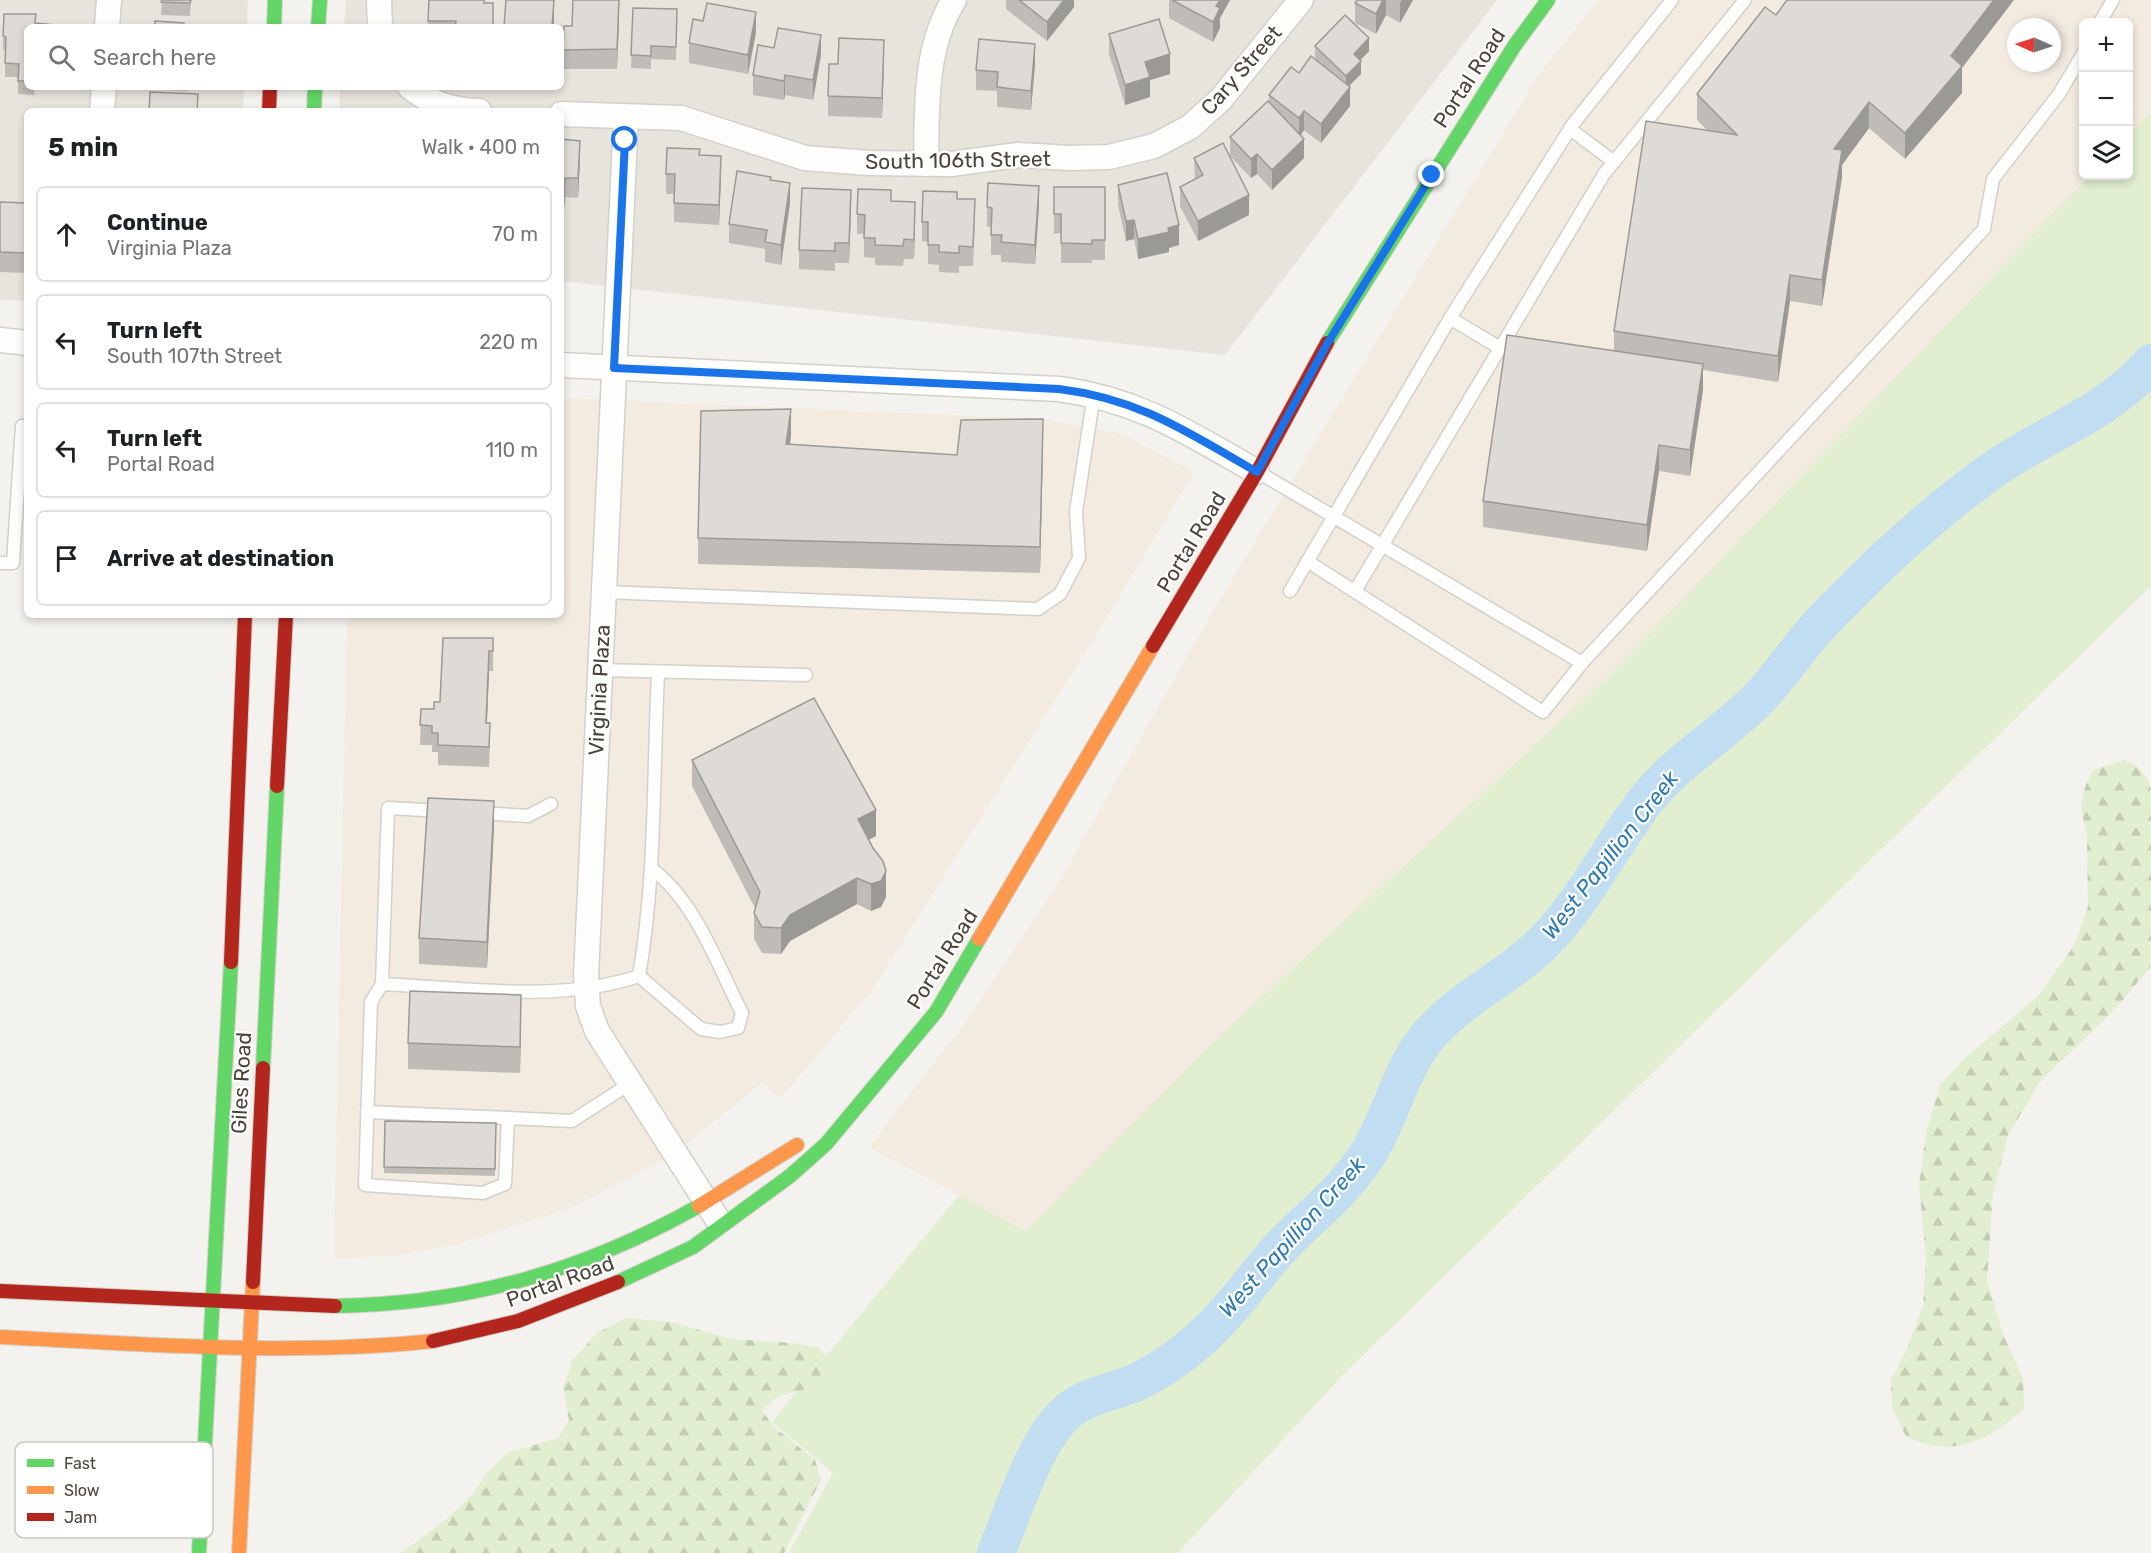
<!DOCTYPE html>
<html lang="en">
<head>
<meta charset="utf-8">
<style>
	:root { --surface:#fff; --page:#f2f2f2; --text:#202124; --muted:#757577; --line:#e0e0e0 }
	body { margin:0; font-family:Rubik,sans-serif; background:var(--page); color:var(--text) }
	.controls { position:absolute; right:18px; top:18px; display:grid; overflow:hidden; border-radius:9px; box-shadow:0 3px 9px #0003 }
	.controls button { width:54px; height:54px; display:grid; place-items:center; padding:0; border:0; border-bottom:2px solid var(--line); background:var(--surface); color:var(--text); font:30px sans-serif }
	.compass { position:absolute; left:2007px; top:18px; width:54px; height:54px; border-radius:50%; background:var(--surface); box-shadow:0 3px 9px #0003; rotate:273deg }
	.stop { position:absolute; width:18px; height:18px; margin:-14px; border:4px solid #1a73e8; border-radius:50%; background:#fff }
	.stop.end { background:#1a73e8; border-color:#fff; box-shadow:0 2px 6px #0008 }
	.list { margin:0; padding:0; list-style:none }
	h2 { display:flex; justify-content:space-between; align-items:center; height:78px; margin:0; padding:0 24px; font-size:26px }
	h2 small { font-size:20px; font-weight:400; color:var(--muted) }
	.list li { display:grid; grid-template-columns:39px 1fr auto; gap:18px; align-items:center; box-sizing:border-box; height:96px; margin:0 12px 12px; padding:0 12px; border:2px solid var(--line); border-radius:9px }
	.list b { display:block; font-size:22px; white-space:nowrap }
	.list p { margin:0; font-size:20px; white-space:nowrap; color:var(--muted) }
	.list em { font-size:20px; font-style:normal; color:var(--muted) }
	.icon { flex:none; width:33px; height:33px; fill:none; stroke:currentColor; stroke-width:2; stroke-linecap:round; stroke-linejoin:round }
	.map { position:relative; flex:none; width:2151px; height:1553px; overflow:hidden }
	.search { position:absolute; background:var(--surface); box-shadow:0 3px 9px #0003; left:24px; top:24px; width:540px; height:66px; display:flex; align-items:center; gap:15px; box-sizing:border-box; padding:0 21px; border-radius:9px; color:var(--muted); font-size:22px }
	.panel { position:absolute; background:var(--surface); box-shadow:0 3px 9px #0003; left:24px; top:108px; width:540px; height:510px; border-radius:9px }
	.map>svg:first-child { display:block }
	.residential { fill:#e7e4dc }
	.commercial { fill:#f3ebdf; fill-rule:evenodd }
	.green { fill:#e1eecf }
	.forest { fill:url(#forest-firs) }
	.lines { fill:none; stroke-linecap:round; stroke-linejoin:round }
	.river { stroke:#c0ddf1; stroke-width:38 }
	.lane-casing { stroke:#d2d0cb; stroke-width:15 }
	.street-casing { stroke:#d2d0cb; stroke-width:27 }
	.fast-casing { stroke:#d3cfc5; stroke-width:16 }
	.slow-casing { stroke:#d3cfc5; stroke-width:16 }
	.jam-casing { stroke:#d3cfc5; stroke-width:16 }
	.lane { stroke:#fdfdfc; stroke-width:12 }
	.street { stroke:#fdfdfc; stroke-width:24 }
	.fast { stroke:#63d668; stroke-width:14 }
	.slow { stroke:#ff974d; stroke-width:14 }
	.jam { stroke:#b3261e; stroke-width:14 }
	.wall { fill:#bfbcb8 }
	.shaded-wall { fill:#9b9996 }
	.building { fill:#dedbd6; stroke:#9b9996; stroke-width:1.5 }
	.route { stroke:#1a73e8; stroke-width:8 }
	.labels { text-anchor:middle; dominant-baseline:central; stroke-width:4.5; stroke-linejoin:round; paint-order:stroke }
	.street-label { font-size:21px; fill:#4b4439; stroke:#fff }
	.water-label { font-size:22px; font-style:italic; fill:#2e7ab2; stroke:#fff }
	.key { fill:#fff; stroke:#c9c7c4; stroke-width:1.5 }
	.key-label { font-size:16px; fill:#4b4439 }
</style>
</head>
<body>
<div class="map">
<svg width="2151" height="1553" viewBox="0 0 2151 1553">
	<defs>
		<pattern id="forest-firs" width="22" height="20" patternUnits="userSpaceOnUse" patternTransform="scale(1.5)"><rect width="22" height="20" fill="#e1eecf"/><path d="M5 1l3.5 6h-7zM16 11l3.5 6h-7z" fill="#c3cdb2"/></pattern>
	</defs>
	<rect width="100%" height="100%" fill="#f4f2ee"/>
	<g class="residential">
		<path d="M0,0H248L247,27H27V87H244L243,111H27V301L0,300Z"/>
		<path d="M346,0H1497L1225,355L561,281V111H339L340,87H561V27H344Z"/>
	</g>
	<g class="commercial">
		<path d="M1599,0H2151V111L2129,135L2128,22H2084V176H2089L1606,679L1214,1041L1025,1231L869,1147L968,1019L1056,887L1213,611L1539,74ZM2016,27H2052V63H2016Z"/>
		<path d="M561,398L1043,419L1123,434L1194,472L1098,632L872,990L780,1099L763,1082L671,1156L568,1209L455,1245L396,1255L334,1259L347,615H561Z"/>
	</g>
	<path class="green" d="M2151,111V586L1343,1375L1178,1553H789L833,1473L772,1422L959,1195L1025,1231L1214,1041L1606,679L2089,176H2128L2129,135Z"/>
	<g class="forest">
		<path d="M2125,760C2140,767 2148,775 2151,791V966L2118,1006L2040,1082L2008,1135L1993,1194L1987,1280L2004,1337L2023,1378L2024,1409C1985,1442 1957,1458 1906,1437L1892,1406L1891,1380L1907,1349L1923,1305L1926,1257L1919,1185L1926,1133L1940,1085L1965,1058L2038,996L2074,946L2088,907L2087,838L2081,807L2085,787L2093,770Z"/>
		<path d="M626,1318L672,1322L731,1339L794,1343L819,1348L828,1359L824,1376L803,1390L779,1396L762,1410L773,1426L815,1460L821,1480L784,1553H401L447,1519L472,1495L486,1474L507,1453L558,1438L569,1420L563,1388L572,1361L597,1333Z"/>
	</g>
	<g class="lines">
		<path class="river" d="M996,1553C1013,1513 1033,1446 1063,1416C1084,1394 1113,1394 1139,1381C1173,1364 1201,1341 1226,1313C1245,1292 1261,1269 1280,1248C1309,1217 1344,1192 1367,1155C1392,1117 1399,1070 1429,1035C1461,998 1507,978 1542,944C1584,902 1610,847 1646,800C1679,759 1724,734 1760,697C1783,673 1801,643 1825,619C1877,565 1935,510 1997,467C2049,432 2109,412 2151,363"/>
		<g class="lane-casing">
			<g id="lane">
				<path d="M2100,22L2113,0"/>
				<path d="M1570,129L1614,162"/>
				<path d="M1450,318L1500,348"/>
				<path d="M1258,472L1582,663L1984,229L1993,179L2059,94L2084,52"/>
				<path d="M1307,561L1543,712L1582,663"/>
				<path d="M0,563H13L22,426H27"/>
				<path d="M1290,591L1452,315L1573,124L1672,0"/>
				<path d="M1355,591L1604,174L1745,0"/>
				<path d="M603,592L1038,609L1060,594L1079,558L1076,512L1094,394"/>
				<path d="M600,670L806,675"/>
				<path d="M480,813L528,816L551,804"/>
				<path d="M639,976L701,1029L720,1032L738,1028L742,1013C717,964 696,902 651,868"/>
				<path d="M382,984L388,808L442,811"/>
				<path d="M631,1083L572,1121L508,1118L505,1184L483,1193L365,1185L371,1002L382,984C466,988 558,1003 639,976C656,877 653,774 658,674"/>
				<path d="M367,1112L508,1118"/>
			</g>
		</g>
		<g class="street-casing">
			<g id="street">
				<path d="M379,0L380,27"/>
				<path d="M107,27L109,0"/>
				<path d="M410,87C432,104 452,110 479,111"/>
				<path d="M102,111L104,87"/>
				<path d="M561,114L681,118L805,158L869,163L951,164L1018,155L1071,158L1109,157L1154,146L1190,127L1221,99L1301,0"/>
				<path d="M626,117L586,976L588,1006L597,1031L716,1217"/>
				<path d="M926,164C927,108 924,48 954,0"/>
				<path d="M0,340L27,343"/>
				<path d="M561,365L1059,389C1140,400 1187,432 1257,472"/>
			</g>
		</g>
		<g class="fast-casing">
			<g id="fast">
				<path d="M274,27L275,0"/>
				<path d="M318,27L320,0"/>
				<path d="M314,111L315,87"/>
				<path d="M1327,343L1515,45L1548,0"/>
				<path d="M263,1068L277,786"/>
				<path d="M618,1282L693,1247L790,1176L826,1144L936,1012L979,939"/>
				<path d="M335,1306C469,1304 583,1271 699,1206"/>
				<path d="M199,1553L231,962"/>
			</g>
		</g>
		<g class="slow-casing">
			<g id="slow">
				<path d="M979,939L1153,646"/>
				<path d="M699,1206L797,1145"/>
				<path d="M0,1337C144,1344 289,1356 433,1341"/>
				<path d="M239,1553L253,1282"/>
			</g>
		</g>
		<g class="jam-casing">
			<g id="jam">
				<path d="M269,111L270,87"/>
				<path d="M1153,646L1257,472L1327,343"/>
				<path d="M277,786L286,615"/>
				<path d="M231,962L245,615"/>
				<path d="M253,1282L263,1068"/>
				<path d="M0,1291L335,1306"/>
				<path d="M433,1341L518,1321L618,1282"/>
			</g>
		</g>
		<use href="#lane" class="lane"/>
		<use href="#street" class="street"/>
		<use href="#fast" class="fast"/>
		<use href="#slow" class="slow"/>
		<use href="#jam" class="jam"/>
	</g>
	<g class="wall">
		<path d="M162,0H191L190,16L161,15Z"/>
		<path d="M429,0L493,3V27H428Z"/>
		<path d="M1006,0H1074V7L1047,41L1006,9Z"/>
		<path d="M1169,0H1230L1220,18V28L1213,42L1169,18Z"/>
		<path d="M1357,0H1413L1400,23L1386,15L1376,34L1355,23V3Z"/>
		<path d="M633,8L677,9L676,60L651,59V69L631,68Z"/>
		<path d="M1776,15L1962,68V93L1905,159L1869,128L1842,165V177L1822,306L1790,301L1778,382L1703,370V390L1690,476L1659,471L1647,551L1483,527V501L1614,351V331L1707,130L1697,120V94Z"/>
		<path d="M619,19L617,69H563V50L572,26Z"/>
		<path d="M27,27V87H35L34,95L18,94V77H5V50H3V36Z"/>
		<path d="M756,32L748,74L689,63V43Z"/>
		<path d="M1109,34L1170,74L1150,80V97L1125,105L1109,54Z"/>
		<path d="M1315,46L1369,51L1360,60L1361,74L1349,86L1350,106L1321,143L1304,130L1301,135L1304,158L1272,190L1257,174L1251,178L1230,156V137L1269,102V95L1299,73L1315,59Z"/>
		<path d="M821,55L813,100L785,95L784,100L753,95V75Z"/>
		<path d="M884,60L882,118L828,116V96L838,64Z"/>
		<path d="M1035,64L1031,110L997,107V91L976,90V70Z"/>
		<path d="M158,87H187V91L158,90Z"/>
		<path d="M561,139L580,160L578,198L565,197L563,223H561Z"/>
		<path d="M700,155L721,176L719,225L674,222V194H666V174Z"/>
		<path d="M1194,158L1249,215L1198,241L1180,206V187L1195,179Z"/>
		<path d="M771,180L790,203L781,265L765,262V249L729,243V224Z"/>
		<path d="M1118,185L1179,245L1169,248V252L1138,259L1134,239L1126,241L1118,205Z"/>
		<path d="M1054,187H1105V260H1092V263H1061V233L1054,234Z"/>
		<path d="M957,199L975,219L973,266H959V273L939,272V265L928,264V242L922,241V222Z"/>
		<path d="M891,201L915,221L914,259H904L903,266L875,265V258L864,257V234H857V214Z"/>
		<path d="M0,202L27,203L26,273L0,272Z"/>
		<path d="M1039,206L1035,264L1001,262V255H991V227H987V207Z"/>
		<path d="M851,210L849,263H835V271L799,269V250Z"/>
		<path d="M791,436L790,444L957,455L1043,445L1040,573L698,564V538Z"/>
		<path d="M493,638V671H489L487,723L490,743L489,767L438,765V752H432V745H420L421,709H434Z"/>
		<path d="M692,760L876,836L869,840L886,897L881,907L871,911L857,904L790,941L781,954L762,953L754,939V913L755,908L692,786Z"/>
		<path d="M494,827L487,968L419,964V938Z"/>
		<path d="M521,1021L520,1073L408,1069V1043Z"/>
		<path d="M385,1121L496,1123L495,1176L384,1173Z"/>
	</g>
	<g class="shaded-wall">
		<path d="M554,0V27H552Z"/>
		<path d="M619,0V19L617,69V49Z"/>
		<path d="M1064,0H1074V7L1047,41V22Z"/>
		<path d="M1220,0H1230L1220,18V28L1213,42V22L1216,6Z"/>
		<path d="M1383,0H1386V15L1376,34V14Z"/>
		<path d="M1402,0H1413L1400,23V3Z"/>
		<path d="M1994,0H2014L1962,68V93L1905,159V133L1951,56Z"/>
		<path d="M756,12V32L748,74V55Z"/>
		<path d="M821,35V55L813,100V80Z"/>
		<path d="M1369,38V51L1354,67V54Z"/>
		<path d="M884,40V60L882,118V98Z"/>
		<path d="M1035,44V64L1031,110V91Z"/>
		<path d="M1170,54V74L1150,80V97L1125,105V85L1145,62Z"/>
		<path d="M1361,61V74L1346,89V76Z"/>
		<path d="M785,75V95L784,100V81Z"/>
		<path d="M1350,87V106L1321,143V124Z"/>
		<path d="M1869,102V128L1842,165V177L1822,306V280L1834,149Z"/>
		<path d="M1304,111V130L1299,137V118Z"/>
		<path d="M1304,139V158L1272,190V170Z"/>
		<path d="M580,141V160L578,198V178Z"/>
		<path d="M1257,154V174L1251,178V159Z"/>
		<path d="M721,156V176L719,225V205Z"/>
		<path d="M565,178V197L563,223V204Z"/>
		<path d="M790,183V203L781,265V245Z"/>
		<path d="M1039,186V206L1035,264V245Z"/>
		<path d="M851,190V210L849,263V243Z"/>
		<path d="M1249,195V215L1198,241V221Z"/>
		<path d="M915,202V221L914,259V240Z"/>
		<path d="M1134,220V239L1126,241V221Z"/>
		<path d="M1179,225V245L1169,248V252L1138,259V239L1168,228Z"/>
		<path d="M1790,275V301L1778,382V356Z"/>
		<path d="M1703,364V390L1690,476V450Z"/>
		<path d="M791,409V436L786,470V444Z"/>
		<path d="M1043,419V445L1040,573V547Z"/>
		<path d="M1659,445V471L1647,551V525Z"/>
		<path d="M489,651V671L486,743V723Z"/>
		<path d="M494,801V827L487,968V942Z"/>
		<path d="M876,810V836L858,845V819Z"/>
		<path d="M886,871V897L881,907L871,911V884Z"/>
		<path d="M857,878V904L790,941L781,954V928L790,915Z"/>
		<path d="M521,995V1021L520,1073V1047Z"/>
	</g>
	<g class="building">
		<path d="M162,0H191L190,3L161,2Z"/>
		<path d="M429,0H484V3H493V27H455L456,21H428Z"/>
		<path d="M506,0H554L552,27H504Z"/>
		<path d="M573,0H619L617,49L563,50L564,26H572Z"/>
		<path d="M1019,0H1064L1047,22Z"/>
		<path d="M1172,0H1220L1216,6L1220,8L1213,22Z"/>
		<path d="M1357,0H1383L1376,14L1355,3Z"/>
		<path d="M1787,0H1994L1951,56L1962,66L1905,133L1869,102L1834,149L1842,150L1822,280L1790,275L1778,356L1614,331L1646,121L1737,135L1697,94L1765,7L1776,15Z"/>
		<path d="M707,3L756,12L748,55L689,43L693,19L703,21Z"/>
		<path d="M633,8L677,9L676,47L651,46V56L631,55Z"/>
		<path d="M4,14H36L35,23L67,26L27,27V81H18L19,64L5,63L6,37L3,36Z"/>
		<path d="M1345,15L1369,38L1354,54L1361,61L1346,76L1315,46Z"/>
		<path d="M1159,19L1170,54L1145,62L1150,77L1125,85L1109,34Z"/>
		<path d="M155,21L184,23V27H155Z"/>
		<path d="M778,28L821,35L813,80L785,75L784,81L753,75L758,45L774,48Z"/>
		<path d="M839,38L884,40L882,98L828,96L829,64H838Z"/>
		<path d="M979,39L1035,44L1031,91L997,87L998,72L976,70Z"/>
		<path d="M1311,56L1350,87L1321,124L1304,111L1299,118L1269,95L1291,67L1299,73Z"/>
		<path d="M150,92L198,94L197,111H149Z"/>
		<path d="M1268,101L1304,139L1272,170L1257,154L1251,159L1230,137Z"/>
		<path d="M561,139L580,141L578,178H565L563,204L561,203Z"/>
		<path d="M1223,143L1249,195L1198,221L1180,187L1203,175L1194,158Z"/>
		<path d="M667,148L700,149L699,155L721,156L719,205L674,203L675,174H666Z"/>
		<path d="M737,171L771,177L770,180L790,183L781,245L765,242L767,230L729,224Z"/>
		<path d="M1167,173L1179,225L1168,228L1169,232L1138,239L1134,220L1126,221L1118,185Z"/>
		<path d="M988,183L1039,186L1035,245L1001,242L1002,235H991L992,208L987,207Z"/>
		<path d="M1054,187H1105V240H1092V244L1061,243V214H1054Z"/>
		<path d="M802,188L851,190L849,243H835V251L799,250Z"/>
		<path d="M858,189L891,190V201L915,202L914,240L904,239L903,246L875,245V238H864L865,215L857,214Z"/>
		<path d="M923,191L957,192V199H975L973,247L959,246V253L939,252V245H928V222H922Z"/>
		<path d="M0,202L27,203L26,253L0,252Z"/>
		<path d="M1507,335L1703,364L1690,450L1659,445L1647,525L1483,501Z"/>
		<path d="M791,409L786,444L957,455L961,420L1043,419L1040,547L698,538L701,411Z"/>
		<path d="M443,638H493V651H489L486,723H490L489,747L438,745V733H432V726L420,725L421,709H434V702H440Z"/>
		<path d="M814,698L876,810L858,819L873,848L883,861L886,871L881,881L871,884L857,878L790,915L781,928L762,927L754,913L760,892L692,760Z"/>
		<path d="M428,798L494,801L487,942L419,938Z"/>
		<path d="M410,991L521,995L520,1047L408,1043Z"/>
		<path d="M385,1121L496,1123L495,1169L384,1167Z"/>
	</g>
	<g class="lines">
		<path class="route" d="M625,140L614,368L1059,389C1140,399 1187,432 1257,472L1327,344L1432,175"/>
	</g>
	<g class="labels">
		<g class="street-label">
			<text transform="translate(1241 70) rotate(-49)">Cary Street</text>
			<text transform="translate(1469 78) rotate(-57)">Portal Road</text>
			<text transform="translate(958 160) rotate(-1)">South 106th Street</text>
			<text transform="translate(1191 542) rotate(-59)">Portal Road</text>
			<text transform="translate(599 690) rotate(-87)">Virginia Plaza</text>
			<text transform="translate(942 959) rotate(-58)">Portal Road</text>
			<text transform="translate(241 1083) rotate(-87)">Giles Road</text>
			<text transform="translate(560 1281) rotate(-20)">Portal Road</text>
		</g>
		<g class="water-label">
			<text transform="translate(1610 855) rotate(-52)">West Papillion Creek</text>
			<text transform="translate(1292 1237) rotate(-48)">West Papillion Creek</text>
		</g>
	</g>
	<rect x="15" y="1442" width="198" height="96" rx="9" class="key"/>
	<rect x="27" y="1459" width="27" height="8" fill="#63d668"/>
	<rect x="27" y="1486" width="27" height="8" fill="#ff974d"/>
	<rect x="27" y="1513" width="27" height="8" fill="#b3261e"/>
	<g class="key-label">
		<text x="64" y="1469">Fast</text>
		<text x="64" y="1496">Slow</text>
		<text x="64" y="1523">Jam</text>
	</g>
</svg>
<div class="controls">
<button>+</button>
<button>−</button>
<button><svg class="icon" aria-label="layers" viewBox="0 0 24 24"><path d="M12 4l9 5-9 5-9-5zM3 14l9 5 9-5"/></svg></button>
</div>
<svg class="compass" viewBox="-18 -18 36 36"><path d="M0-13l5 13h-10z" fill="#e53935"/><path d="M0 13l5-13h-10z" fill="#757577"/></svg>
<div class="stop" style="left:625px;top:140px"></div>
<div class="stop end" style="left:1432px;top:175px"></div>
<div class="search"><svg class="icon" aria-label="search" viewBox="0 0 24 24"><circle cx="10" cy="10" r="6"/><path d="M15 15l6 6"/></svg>Search here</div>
<section class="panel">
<h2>5 min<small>Walk · 400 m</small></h2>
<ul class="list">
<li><svg class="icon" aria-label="ahead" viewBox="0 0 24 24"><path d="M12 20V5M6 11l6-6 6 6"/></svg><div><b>Continue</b><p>Virginia Plaza</p></div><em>70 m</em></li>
<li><svg class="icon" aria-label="left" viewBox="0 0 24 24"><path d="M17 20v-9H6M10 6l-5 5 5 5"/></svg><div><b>Turn left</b><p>South 107th Street</p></div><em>220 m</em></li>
<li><svg class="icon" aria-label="left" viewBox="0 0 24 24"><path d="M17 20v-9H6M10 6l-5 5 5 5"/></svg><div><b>Turn left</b><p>Portal Road</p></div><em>110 m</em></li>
<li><svg class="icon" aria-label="arrive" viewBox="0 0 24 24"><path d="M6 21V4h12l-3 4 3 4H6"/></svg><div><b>Arrive at destination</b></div></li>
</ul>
</section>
</div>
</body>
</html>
